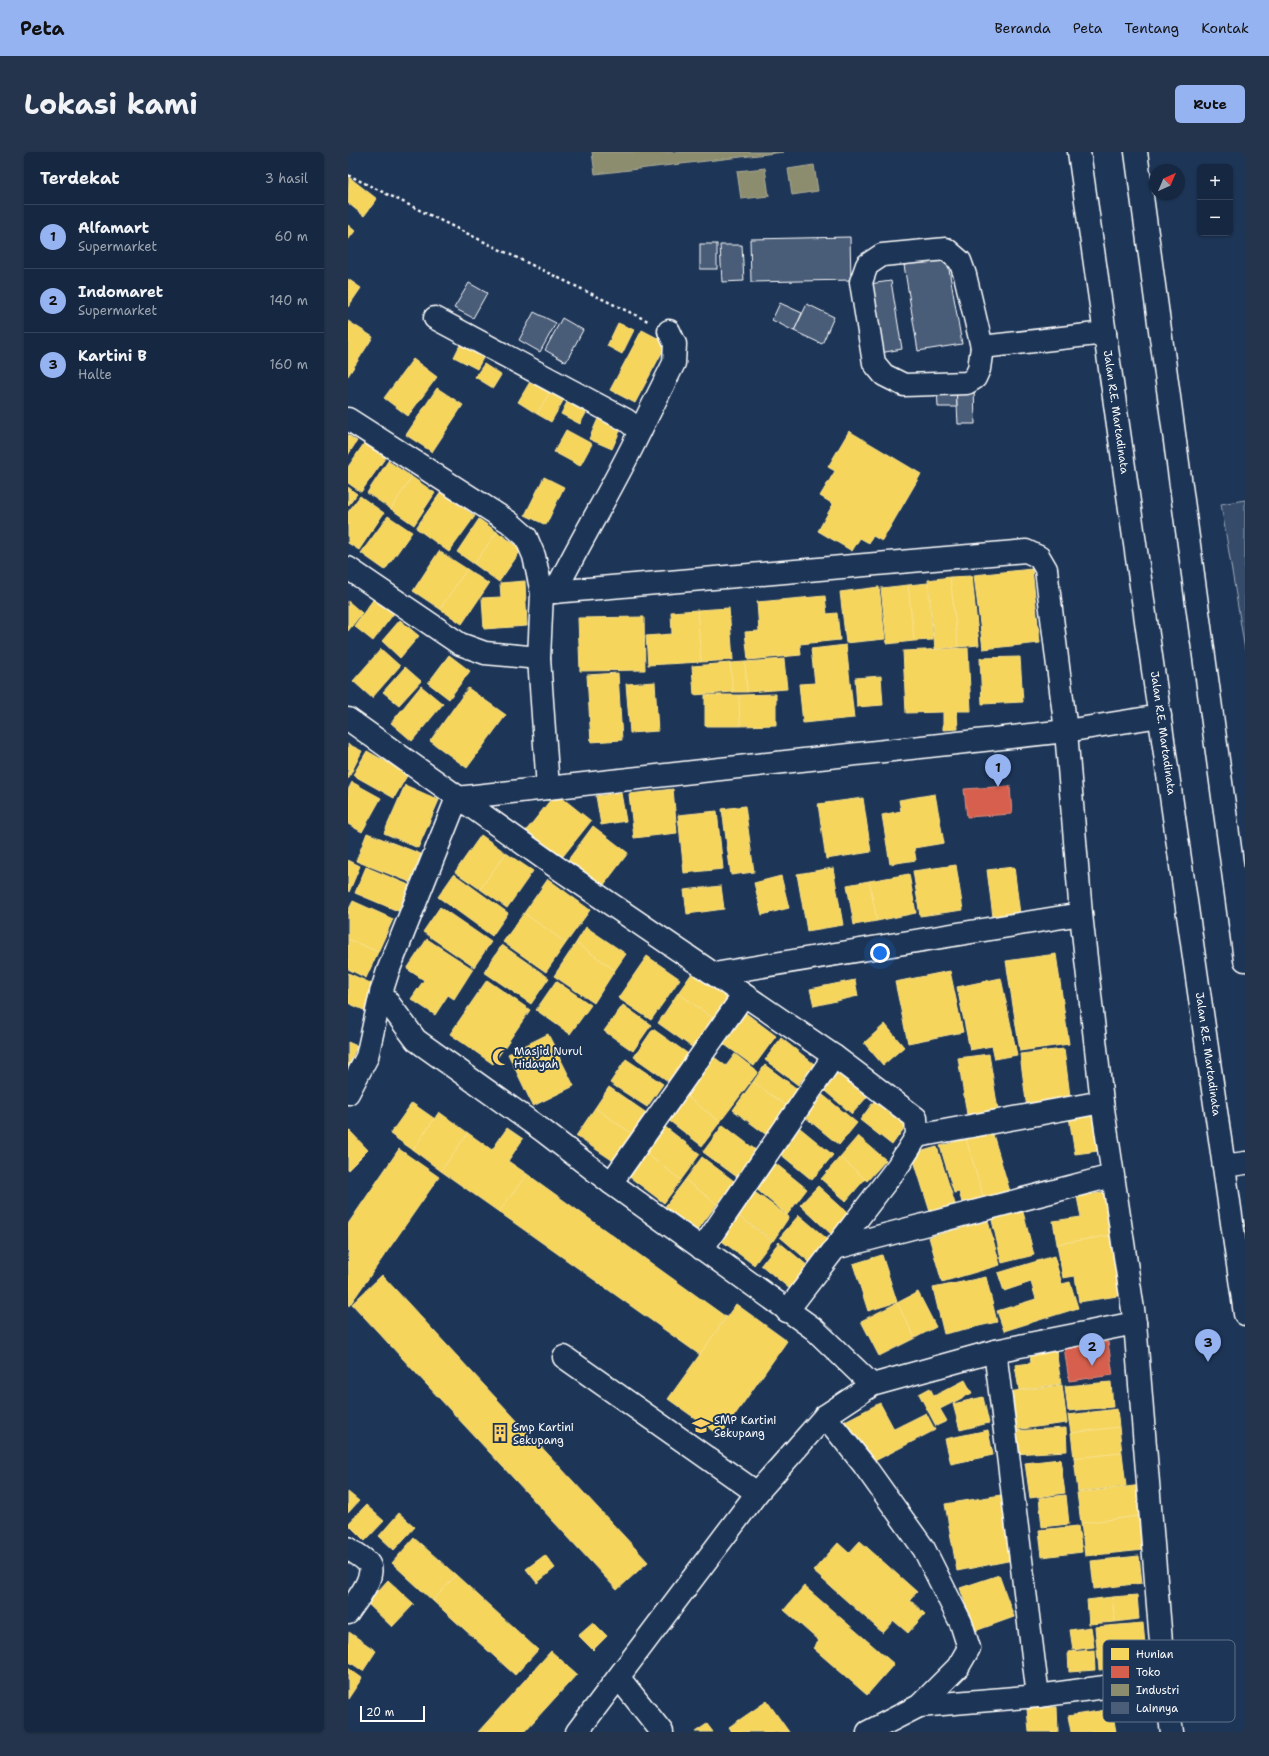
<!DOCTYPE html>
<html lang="id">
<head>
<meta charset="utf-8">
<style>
	:root { --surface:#162841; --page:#23344c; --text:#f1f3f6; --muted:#9ea6b1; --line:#35445a; --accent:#95b2f1 }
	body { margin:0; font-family:"Shantell Sans",sans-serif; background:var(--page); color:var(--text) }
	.controls { position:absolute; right:12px; top:12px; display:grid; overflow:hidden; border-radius:6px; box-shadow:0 1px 3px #0004 }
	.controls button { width:36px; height:36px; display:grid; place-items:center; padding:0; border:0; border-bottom:1px solid var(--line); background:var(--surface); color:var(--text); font:20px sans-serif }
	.compass { position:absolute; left:801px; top:12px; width:36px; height:36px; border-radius:50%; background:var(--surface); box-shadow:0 1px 3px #0004; rotate:44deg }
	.scale { position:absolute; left:12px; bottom:10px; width:65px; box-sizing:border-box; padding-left:4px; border:2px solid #fff; border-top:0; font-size:11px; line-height:14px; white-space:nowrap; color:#fff; -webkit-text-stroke:3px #1d3557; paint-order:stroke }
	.you { position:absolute; left:532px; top:801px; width:14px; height:14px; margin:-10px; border:3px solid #fff; border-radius:50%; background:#1a73e8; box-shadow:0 0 0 6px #1a73e833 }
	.badge { display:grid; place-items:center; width:26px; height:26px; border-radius:50%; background:var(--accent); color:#111; font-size:13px; font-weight:700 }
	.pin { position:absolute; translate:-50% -33px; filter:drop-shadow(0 1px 2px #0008) }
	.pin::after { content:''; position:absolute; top:21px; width:14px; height:12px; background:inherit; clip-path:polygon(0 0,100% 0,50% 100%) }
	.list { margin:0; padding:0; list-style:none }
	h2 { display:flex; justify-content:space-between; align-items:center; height:52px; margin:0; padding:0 16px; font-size:17px }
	h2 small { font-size:13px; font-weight:400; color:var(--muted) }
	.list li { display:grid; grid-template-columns:26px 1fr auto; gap:12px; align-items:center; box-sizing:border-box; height:64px; padding:0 16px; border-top:1px solid var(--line) }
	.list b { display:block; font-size:15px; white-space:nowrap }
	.list p { margin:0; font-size:13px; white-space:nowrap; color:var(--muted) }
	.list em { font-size:13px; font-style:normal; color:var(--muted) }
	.map { position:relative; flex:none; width:897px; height:1580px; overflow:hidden; border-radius:6px }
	header { display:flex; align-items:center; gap:24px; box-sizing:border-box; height:56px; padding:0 20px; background:var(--accent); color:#111 }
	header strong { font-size:19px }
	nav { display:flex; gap:22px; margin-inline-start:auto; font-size:14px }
	.intro { display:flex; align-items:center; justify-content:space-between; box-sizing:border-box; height:96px; padding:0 24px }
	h1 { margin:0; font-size:28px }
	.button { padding:10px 18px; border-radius:6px; background:var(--accent); color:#111; font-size:14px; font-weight:700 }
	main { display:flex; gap:24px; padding:0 24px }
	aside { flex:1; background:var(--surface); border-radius:6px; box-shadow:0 1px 3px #0004 }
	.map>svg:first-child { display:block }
	.green { fill:#364b69; stroke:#9aa5b4 }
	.homes { fill:#f6d55c; stroke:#f9e28d }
	.shops { fill:#d6604d; stroke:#e29082 }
	.industry { fill:#8c8c6e; stroke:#aeae9a }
	.building { fill:#4a5d79; stroke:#fff }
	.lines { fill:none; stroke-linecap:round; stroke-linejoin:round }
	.minor-casing { stroke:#fff; stroke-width:25 }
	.highway-casing { stroke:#fff; stroke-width:25 }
	.path { stroke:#fff; stroke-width:2.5; stroke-dasharray:3 3; stroke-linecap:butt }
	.minor { stroke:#1d3557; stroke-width:22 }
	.highway { stroke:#1d3557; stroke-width:22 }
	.labels { text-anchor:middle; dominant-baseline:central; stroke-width:4; stroke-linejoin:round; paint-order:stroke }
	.street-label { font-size:11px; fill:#fff; stroke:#1d3557 }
	.poi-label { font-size:11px; fill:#fff; stroke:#1d3557; text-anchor:start }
	.key { fill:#1d3557; stroke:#617289; stroke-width:1 }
	.key-label { font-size:11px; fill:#fff }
</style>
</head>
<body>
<header>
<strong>Peta</strong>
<nav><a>Beranda</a><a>Peta</a><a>Tentang</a><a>Kontak</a></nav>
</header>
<div class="intro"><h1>Lokasi kami</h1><a class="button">Rute</a></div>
<main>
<aside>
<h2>Terdekat<small>3 hasil</small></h2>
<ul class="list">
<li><span class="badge">1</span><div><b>Alfamart</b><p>Supermarket</p></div><em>60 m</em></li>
<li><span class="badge">2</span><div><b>Indomaret</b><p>Supermarket</p></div><em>140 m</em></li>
<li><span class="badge">3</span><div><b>Kartini B</b><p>Halte</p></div><em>160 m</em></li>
</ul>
</aside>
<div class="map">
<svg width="897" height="1580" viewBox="0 0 897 1580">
	<rect width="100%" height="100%" fill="#1d3557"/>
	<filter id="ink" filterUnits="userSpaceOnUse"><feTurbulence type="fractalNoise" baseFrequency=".025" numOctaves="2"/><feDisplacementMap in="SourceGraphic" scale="8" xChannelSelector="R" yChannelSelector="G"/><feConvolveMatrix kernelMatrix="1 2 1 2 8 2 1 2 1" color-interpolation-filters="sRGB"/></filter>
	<g filter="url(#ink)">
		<path class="green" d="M897,348V498L873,352Z"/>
		<g class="homes">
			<path d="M1,25L29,47L16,64L0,51Z"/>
			<path d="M0,73L7,79L0,88Z"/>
			<path d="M0,127L13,136L0,155Z"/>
			<path d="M0,169L25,185L0,224Z"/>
			<path d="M270,171L286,178L274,202L259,194Z"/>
			<path d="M294,178L319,191L287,251L262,238Z"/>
			<path d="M116,185L140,197L129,217L106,205Z"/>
			<path d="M65,207L89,225L60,264L36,246Z"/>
			<path d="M136,212L153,223L145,236L127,225Z"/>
			<path d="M186,223L205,234L189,262L170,250Z"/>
			<path d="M205,234L219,242L203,270L189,262Z"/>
			<path d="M89,236L115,253L84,300L58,283Z"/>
			<path d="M223,242L243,252L232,272L213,262Z"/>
			<path d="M253,260L276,270L264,297L241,287Z"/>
			<path d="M218,278L244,292L232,314L206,300Z"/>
			<path d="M501,279L573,322L534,389L525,384L521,391L512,386L504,399L470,379L485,352L472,344L487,319L480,315Z"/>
			<path d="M0,283L9,289L0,303Z"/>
			<path d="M17,290L38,305L13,340L0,331V315Z"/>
			<path d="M40,309L64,325L43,357L19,341Z"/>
			<path d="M64,325L87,341L66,373L43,357Z"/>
			<path d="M196,325L216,335L198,373L177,363Z"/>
			<path d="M0,335L9,342L0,354Z"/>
			<path d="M93,340L127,364L101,400L68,376Z"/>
			<path d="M12,344L36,361L11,398L0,391V360Z"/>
			<path d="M40,364L64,380L37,418L13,401Z"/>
			<path d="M131,367L149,380L126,412L109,400Z"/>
			<path d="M149,380L174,397L151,430L126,412Z"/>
			<path d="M91,399L119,417L92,457L65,439Z"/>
			<path d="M119,417L141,432L114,472L92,457Z"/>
			<path d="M684,417L692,491L635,497L626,423Z"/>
			<path d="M624,424L631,493L610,495L602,425Z"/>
			<path d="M602,425L610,495L587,497L580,428Z"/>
			<path d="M177,429L179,474L136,477L134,446L153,445L152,431Z"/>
			<path d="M580,431L585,488L566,489L560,433Z"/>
			<path d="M560,433L566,489L539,492L533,436Z"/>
			<path d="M531,435L537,487L498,491L492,440Z"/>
			<path d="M30,441L50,456L25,489L6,474Z"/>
			<path d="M477,444L479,462L489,461L492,488L452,492L453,503L400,508L397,480L411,479L409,450Z"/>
			<path d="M0,449L14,461L0,479Z"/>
			<path d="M381,456L385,508L353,510L349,458Z"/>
			<path d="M349,458L353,510L300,513L298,484L324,482L323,460Z"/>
			<path d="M296,465L297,518L232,519L230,466Z"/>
			<path d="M52,468L71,484L52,506L34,489Z"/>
			<path d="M498,493L506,566L455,571L451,532L467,531L463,497Z"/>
			<path d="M620,496L623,559H609L610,577L595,578V560L558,561L555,499Z"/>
			<path d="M33,497L52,514L24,546L5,529Z"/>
			<path d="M101,503L122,519L101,547L80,531Z"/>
			<path d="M672,505L675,550L634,552L632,506Z"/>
			<path d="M436,507L439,537L399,540L397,510Z"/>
			<path d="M397,510L399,540H385L382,511Z"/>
			<path d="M382,511L385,540L346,543L344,514Z"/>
			<path d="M57,515L73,529L51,553L35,540Z"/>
			<path d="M270,521L274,588L243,590L239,523Z"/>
			<path d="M533,524L535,553L509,555L507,526Z"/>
			<path d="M307,530L310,579L282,581L278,532Z"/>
			<path d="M73,534L95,552L64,589L43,571Z"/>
			<path d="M120,536L158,563L119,616L82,589Z"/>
			<path d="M428,542V573L392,574L391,543Z"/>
			<path d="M357,543H391L392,574H357Z"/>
			<path d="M0,592L14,599L0,627Z"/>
			<path d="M19,599L60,622L46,646L5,623Z"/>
			<path d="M4,630L33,646L14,680L0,672V638Z"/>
			<path d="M57,633L91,648L70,696L36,681Z"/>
			<path d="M325,637L329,681L286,686L281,642Z"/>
			<path d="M208,641L243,669L212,708L177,680Z"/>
			<path d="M273,641L278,669L253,673L248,644Z"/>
			<path d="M587,642L596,691L566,696L568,708L542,712L534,663L553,659L551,648Z"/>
			<path d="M515,646L523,700L478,707L470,652Z"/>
			<path d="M397,654L406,720L383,723L374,657Z"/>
			<path d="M369,659L375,717L336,721L330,663Z"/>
			<path d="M245,674L280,701L252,738L217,712Z"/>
			<path d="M19,681L73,702L62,730L8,709Z"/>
			<path d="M133,683L158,701L132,737L107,720Z"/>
			<path d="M158,701L185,719L159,756L132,737Z"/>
			<path d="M0,708L12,714L1,740L0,739Z"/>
			<path d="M608,713L615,758L572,764L565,719Z"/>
			<path d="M18,715L61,733L50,759L7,741Z"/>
			<path d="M666,715L672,762L645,765L639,718Z"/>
			<path d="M485,716L495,773L459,779L449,722Z"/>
			<path d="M106,722L160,761L144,784L90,745Z"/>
			<path d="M561,722L568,761L529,769L521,729Z"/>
			<path d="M433,724L441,756L414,763L406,731Z"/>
			<path d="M200,727L242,758L218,791L176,761Z"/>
			<path d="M521,729L529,769L506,773L499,733Z"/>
			<path d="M373,734L376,757L339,762L336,738Z"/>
			<path d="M5,749L45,767L30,800L0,787V759Z"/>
			<path d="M92,755L143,790L126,815L75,780Z"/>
			<path d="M176,761L218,791L198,820L155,790Z"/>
			<path d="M238,775L278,802L267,818L228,791Z"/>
			<path d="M0,787L30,800L18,826L0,817Z"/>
			<path d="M79,787L125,817L106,847L100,843L87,863L63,847L76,828L59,817Z"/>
			<path d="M228,791L267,818L246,851L206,824Z"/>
			<path d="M154,793L201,826L183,852L136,820Z"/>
			<path d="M708,802L721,892L672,899L658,809Z"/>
			<path d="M299,804L332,827L303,868L270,846Z"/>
			<path d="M347,817L383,841L365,866L330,841Z"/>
			<path d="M602,819L615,880L560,891L547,830Z"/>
			<path d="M0,821L29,834L18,859L0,851Z"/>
			<path d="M653,826L669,903L647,907L644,894L622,898L609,835Z"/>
			<path d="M139,828L182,858L145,912L102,882Z"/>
			<path d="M507,828L510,844L466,854L462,837Z"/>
			<path d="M208,829L243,853L222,882L188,858Z"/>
			<path d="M330,841L369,869L348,898L310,871Z"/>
			<path d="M275,853L303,873L285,899L256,879Z"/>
			<path d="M395,859L428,884L406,914L373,890Z"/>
			<path d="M537,872L556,895L535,913L516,891Z"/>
			<path d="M305,877L346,906L327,934L286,905Z"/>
			<path d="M200,882L226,934L185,954L160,902Z"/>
			<path d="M433,886L466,912L450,933L417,908Z"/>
			<path d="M0,890L9,894L0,915Z"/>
			<path d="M716,897L723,952L679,957L672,902Z"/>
			<path d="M387,902L410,920L372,970L337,943L366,905L378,914Z"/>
			<path d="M641,902L651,964L620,969L610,906Z"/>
			<path d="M278,907L315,932L299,955L262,931Z"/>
			<path d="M417,913L452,939L440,955L405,930Z"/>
			<path d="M486,917L519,945L504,962L471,934Z"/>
			<path d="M405,930L440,955L420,984L385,958Z"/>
			<path d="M261,935L300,962L286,983L247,956Z"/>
			<path d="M337,943L372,970L354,994L319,967Z"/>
			<path d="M475,943L509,971L491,993L457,965Z"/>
			<path d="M530,944L562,968L544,993L512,968Z"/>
			<path d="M64,951L87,967L65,998L42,982Z"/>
			<path d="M247,956L286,983L267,1010L228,984Z"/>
			<path d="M91,960L120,981L93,1019L65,998Z"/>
			<path d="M744,962L750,999L727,1002L721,965Z"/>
			<path d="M375,973L409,999L389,1025L355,1000Z"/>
			<path d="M316,974L352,1002L333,1028L296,1000Z"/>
			<path d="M159,976L175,987L160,1009L179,1022L151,1060L93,1019L120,981L144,998Z"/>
			<path d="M452,976L485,1003L464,1028L431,1001Z"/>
			<path d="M0,977L20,998L0,1018Z"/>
			<path d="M644,979L663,1043L637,1051L618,987Z"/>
			<path d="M510,984L538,1008L519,1029L492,1005Z"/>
			<path d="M618,987L637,1051L616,1057L611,1040L606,1041L592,994Z"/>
			<path d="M589,995L608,1055L583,1063L564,1002Z"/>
			<path d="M51,997L91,1025L1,1154L0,1072Z"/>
			<path d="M296,1000L333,1028L316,1051L279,1023Z"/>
			<path d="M354,1005L386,1029L369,1052L337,1028Z"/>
			<path d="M492,1005L517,1027L498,1049L473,1027Z"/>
			<path d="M427,1011L459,1037L439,1063L407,1036Z"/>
			<path d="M179,1022L378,1165L352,1203L151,1060Z"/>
			<path d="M337,1028L369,1052L348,1080L316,1056Z"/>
			<path d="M470,1034L501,1062L483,1082L452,1053Z"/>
			<path d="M401,1036L441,1065L425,1089L384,1059Z"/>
			<path d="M758,1040L765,1083L709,1092L705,1069L733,1065L729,1045Z"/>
			<path d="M674,1056L686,1103L654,1111L643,1064Z"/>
			<path d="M385,1060L424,1089L406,1113L367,1084Z"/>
			<path d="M451,1063L485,1092L466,1114L432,1085Z"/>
			<path d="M640,1069L652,1113L594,1130L581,1085Z"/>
			<path d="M765,1083L776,1143L731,1150L727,1124L715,1126L709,1092Z"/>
			<path d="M431,1090L466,1119L448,1142L413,1113Z"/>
			<path d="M534,1103L549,1150L520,1159L505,1112Z"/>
			<path d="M706,1104L714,1132L722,1130L730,1156L656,1179L649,1159L688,1147L683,1130L656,1139L650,1121Z"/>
			<path d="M34,1123L300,1410L269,1438L4,1152Z"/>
			<path d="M638,1125L649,1170L596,1182L585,1136Z"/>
			<path d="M570,1140L588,1175L567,1186L549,1151Z"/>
			<path d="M549,1151L567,1186L531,1204L513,1169Z"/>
			<path d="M388,1152L439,1189L372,1284L320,1247Z"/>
			<path d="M707,1191L713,1232L671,1238L667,1213L683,1211L681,1195Z"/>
			<path d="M617,1228L624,1241L592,1257L599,1269L588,1274L571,1242L582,1236L586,1244Z"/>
			<path d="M763,1230L765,1255L720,1259L717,1234Z"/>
			<path d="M714,1233L719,1271L665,1278L659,1240Z"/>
			<path d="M635,1245L641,1271L612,1278L605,1252Z"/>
			<path d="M532,1251L546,1277L578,1261L587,1278L517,1314L495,1270Z"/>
			<path d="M769,1257L771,1275L723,1281L720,1263Z"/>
			<path d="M771,1275L774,1301L726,1306L723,1281Z"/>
			<path d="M718,1276L719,1299L665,1302L663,1279Z"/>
			<path d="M640,1278L645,1303L603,1312L597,1287Z"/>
			<path d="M774,1301L778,1334L730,1340L726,1306Z"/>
			<path d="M712,1307L717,1341L682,1346L677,1311Z"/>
			<path d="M794,1333L798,1363L733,1371L729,1341Z"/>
			<path d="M0,1340L11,1349L0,1361Z"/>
			<path d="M653,1343L665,1408L609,1419L597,1352Z"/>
			<path d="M718,1343L721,1372L694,1375L691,1346Z"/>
			<path d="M18,1353L36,1369L17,1389L0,1372Z"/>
			<path d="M51,1361L67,1375L46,1398L31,1384Z"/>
			<path d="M792,1364L796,1398L737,1404L733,1371Z"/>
			<path d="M730,1374L734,1400L694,1405L691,1378Z"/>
			<path d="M66,1386L108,1423L85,1449L44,1411Z"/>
			<path d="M512,1389L569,1440L562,1448L577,1462L560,1481L546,1469L535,1481L465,1419L490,1391L501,1401Z"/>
			<path d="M197,1403L207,1416L189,1431L178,1417Z"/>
			<path d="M791,1404L794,1431L746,1437L743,1409Z"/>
			<path d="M108,1423L190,1498L167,1523L85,1449Z"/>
			<path d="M651,1423L666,1465L627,1479L612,1436Z"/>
			<path d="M40,1428L66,1452L44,1475L19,1451Z"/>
			<path d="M456,1434L546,1512L519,1543L465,1496L471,1489L436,1458Z"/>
			<path d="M789,1443L791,1467L767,1470L764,1445Z"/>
			<path d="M764,1445L767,1470L741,1472L739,1448Z"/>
			<path d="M245,1470L259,1484L245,1498L230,1483Z"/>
			<path d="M795,1471L799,1514L751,1518L747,1475Z"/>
			<path d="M743,1475L746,1495L725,1498L722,1478Z"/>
			<path d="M1,1480L28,1499L15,1519L0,1509Z"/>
			<path d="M746,1498L747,1518L721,1520L720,1500Z"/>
			<path d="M203,1499L229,1522L176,1580H130Z"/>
			<path d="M0,1516L14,1526L0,1547Z"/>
			<path d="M419,1549L441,1580H384L381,1575Z"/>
			<path d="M709,1555L710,1580H681L679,1557Z"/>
			<path d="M764,1557L768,1580H723L720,1564Z"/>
			<path d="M359,1572L365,1580H347Z"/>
		</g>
		<g class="shops">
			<path d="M662,634L664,662L619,665L616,637Z"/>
			<path d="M760,1190L765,1223L721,1229L716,1195Z"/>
		</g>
		<g class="industry">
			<path d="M244,0H436L247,22Z"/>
			<path d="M466,13L470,39L444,43L440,17Z"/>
			<path d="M417,16L421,44L393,47L389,19Z"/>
		</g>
		<g class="building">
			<path d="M502,85L503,128L403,130L402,87Z"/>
			<rect x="352" y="92" width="17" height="25"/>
			<path d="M372,93H394L396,129L374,130Z"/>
			<path d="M599,106L614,192L570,199L556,113Z"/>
			<path d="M543,129L554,197L532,201L521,132Z"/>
			<path d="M121,131L139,141L125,166L106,156Z"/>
			<path d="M432,151L454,161L446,179L424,168Z"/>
			<path d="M459,152L486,165L474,192L446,179Z"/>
			<path d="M186,160L208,171L192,200L171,188Z"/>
			<path d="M214,166L235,178L218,210L197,198Z"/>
			<path d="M608,233L609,255H590L589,234Z"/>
			<path d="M608,233H626L627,272H610Z"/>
		</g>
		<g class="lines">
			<g class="minor-casing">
				<g id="minor">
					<path d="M598,97L612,109L617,123L634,195L631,217L627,226L619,231L556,233L536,223L526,211L513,130L519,113L534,103Z"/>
					<path d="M87,166L278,268L292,279C266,334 234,385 207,440"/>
					<path d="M634,195L757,181"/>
					<path d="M0,267L161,370L178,385L186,404L194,441L191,506L200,636"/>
					<path d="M292,279L326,211L327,192L321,179"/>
					<path d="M0,416L112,492L137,501L191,506"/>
					<path d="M194,441L678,399L691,405L698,417L718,579L733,762L754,950L787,1171L816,1527L824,1580"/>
					<path d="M0,567L204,712L486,904L568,966L569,984L550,1014L439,1159"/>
					<path d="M366,822L733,762"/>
					<path d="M0,941L19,905L33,841"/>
					<path d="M569,984L754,950"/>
					<path d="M263,1031L395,844"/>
					<path d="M487,1096L764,1024"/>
					<path d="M354,1097L486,904"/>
					<path d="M647,1199L690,1544"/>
					<path d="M216,1205L409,1341"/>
					<path d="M524,1233L466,1177L263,1031L194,978L68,888L33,841L40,819L109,646L718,579L812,564"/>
					<path d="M477,1264L516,1313L576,1397L613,1471L621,1496L610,1515L571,1554L520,1580"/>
					<path d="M0,1396C6,1401 15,1405 20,1411C30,1423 7,1450 0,1461"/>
					<path d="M271,1526L314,1580"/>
					<path d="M571,1554L690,1544L816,1527"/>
					<path d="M229,1580L409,1341L477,1264L524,1233L647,1199L787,1171"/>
				</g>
			</g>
			<g class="highway-casing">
				<g id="highway">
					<path d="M731,0L897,1162"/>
					<path d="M788,0L897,808"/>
					<path d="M876,1014L897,1011"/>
				</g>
			</g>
			<path class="path" d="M0,23L161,102L302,170"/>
			<use href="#minor" class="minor"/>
			<use href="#highway" class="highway"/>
		</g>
	</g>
	<defs>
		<g id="mosque-bare" transform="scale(1.38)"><path d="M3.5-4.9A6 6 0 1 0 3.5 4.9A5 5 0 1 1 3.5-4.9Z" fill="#ffd166" stroke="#1d3557" stroke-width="2.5" paint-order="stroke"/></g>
		<g id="school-bare" transform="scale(1.38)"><path d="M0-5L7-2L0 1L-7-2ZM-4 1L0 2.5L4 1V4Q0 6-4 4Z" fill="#ffd166" stroke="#1d3557" stroke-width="2.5" paint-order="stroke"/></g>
		<g id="building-bare" transform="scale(1.38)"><path d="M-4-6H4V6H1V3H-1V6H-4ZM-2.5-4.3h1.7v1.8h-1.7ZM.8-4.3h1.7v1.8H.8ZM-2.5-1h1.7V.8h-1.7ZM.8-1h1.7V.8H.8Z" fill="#ffd166" stroke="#1d3557" stroke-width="2.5" paint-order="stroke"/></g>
	</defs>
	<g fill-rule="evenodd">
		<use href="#mosque-bare" x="153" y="905"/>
		<use href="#school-bare" x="353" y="1274"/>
		<use href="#building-bare" x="152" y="1281"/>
	</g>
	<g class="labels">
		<g class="street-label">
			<text transform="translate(768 260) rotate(82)">Jalan R.E. Martadinata</text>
			<text transform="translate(815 581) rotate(82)">Jalan R.E. Martadinata</text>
			<text transform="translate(860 902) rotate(82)">Jalan R.E. Martadinata</text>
		</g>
		<g class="poi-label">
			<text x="166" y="899">Masjid Nurul<tspan x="166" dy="13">Hidayah</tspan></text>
			<text x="366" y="1268">SMP Kartini<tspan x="366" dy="13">Sekupang</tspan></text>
			<text x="165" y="1275">Smp Kartini<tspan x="165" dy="13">Sekupang</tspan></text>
		</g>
	</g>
	<rect x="755" y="1488" width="132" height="82" rx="6" class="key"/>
	<rect x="763" y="1496" width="18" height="12" fill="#f6d55c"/>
	<rect x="763" y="1514" width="18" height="12" fill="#d6604d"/>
	<rect x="763" y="1532" width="18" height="12" fill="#8c8c6e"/>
	<rect x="763" y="1550" width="18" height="12" fill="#4a5d79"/>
	<g class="key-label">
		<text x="788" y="1506">Hunian</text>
		<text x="788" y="1524">Toko</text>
		<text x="788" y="1542">Industri</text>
		<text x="788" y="1560">Lainnya</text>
	</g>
</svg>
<div class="controls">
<button>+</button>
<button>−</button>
</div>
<svg class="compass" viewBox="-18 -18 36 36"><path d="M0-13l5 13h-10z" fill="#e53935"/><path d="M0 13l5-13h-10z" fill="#9ea6b1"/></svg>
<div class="scale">20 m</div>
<div class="you"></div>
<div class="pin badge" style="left:650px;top:635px">1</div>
<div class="pin badge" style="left:744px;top:1214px">2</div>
<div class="pin badge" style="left:860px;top:1210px">3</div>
</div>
</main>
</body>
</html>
